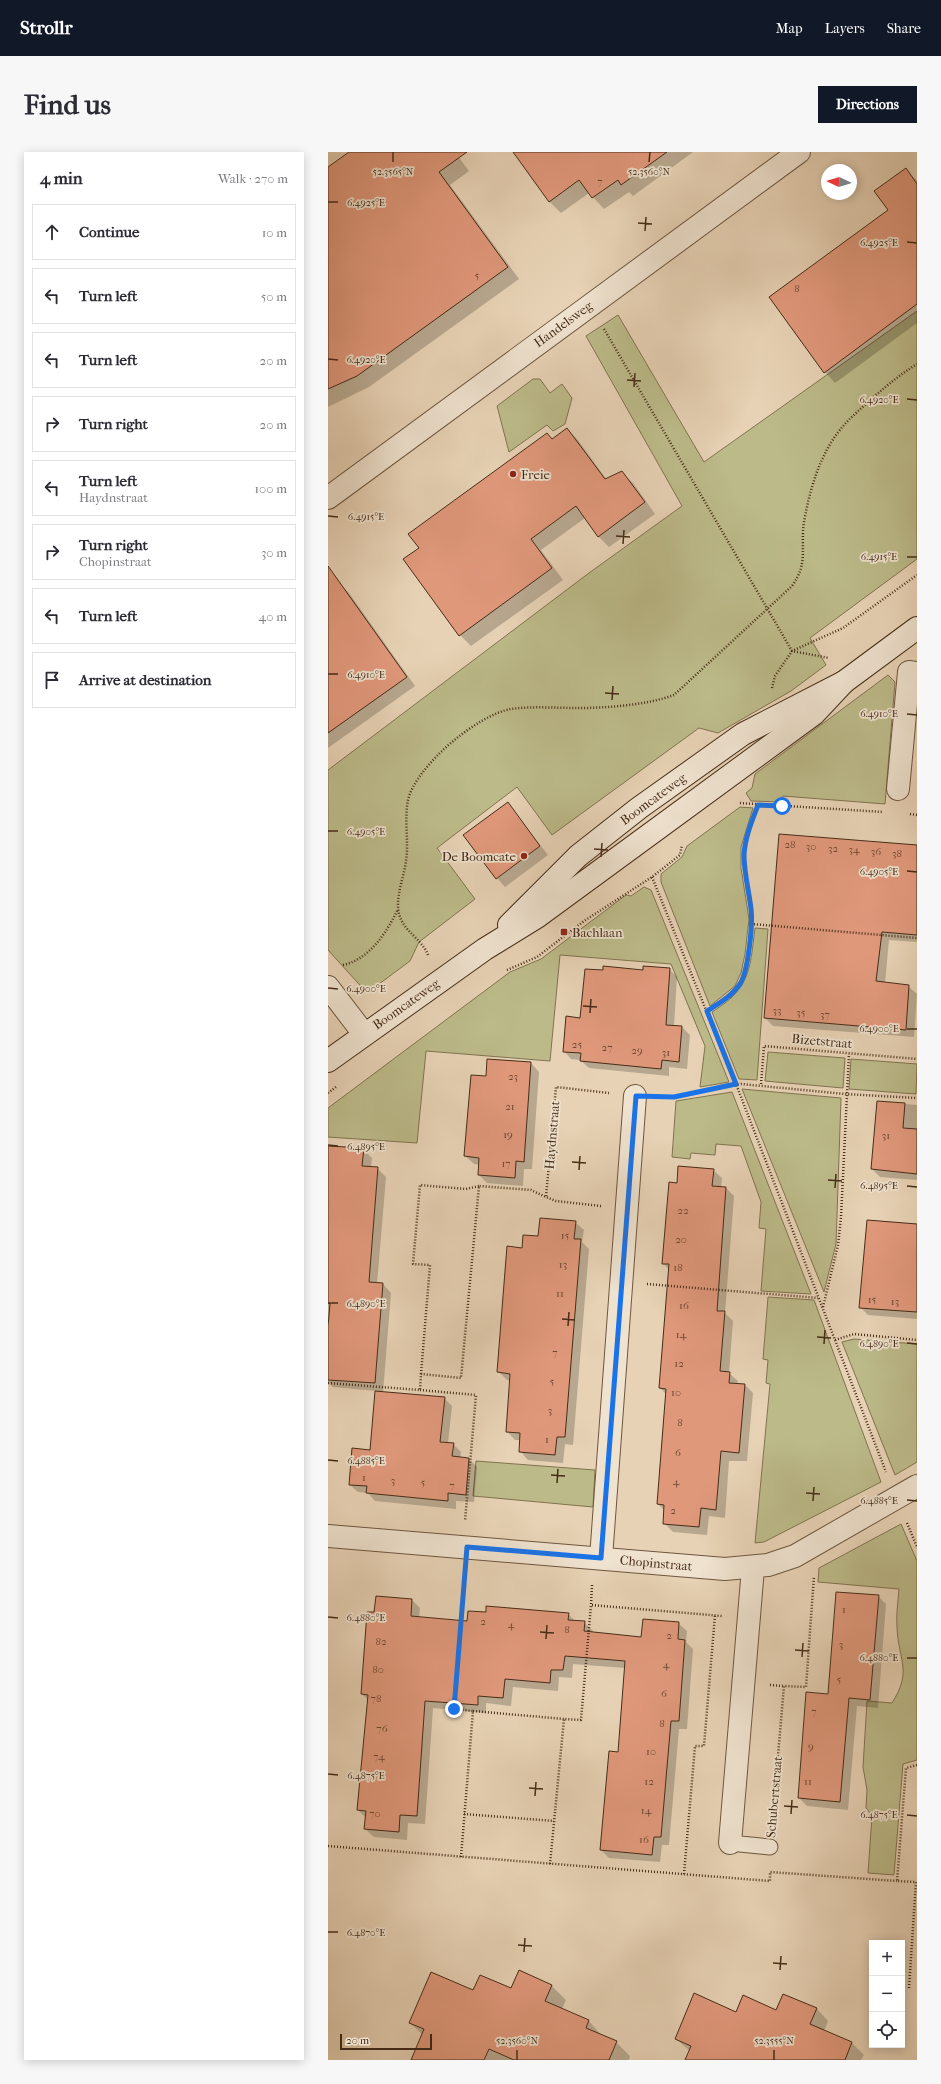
<!DOCTYPE html>
<html lang="en">
<head>
<meta charset="utf-8">
<style>
	:root { --surface:#fff; --page:#f7f7f7; --text:#2b2b33; --muted:#7c7c81; --line:#e1e1e2; --accent:#111827 }
	body { margin:0; font-family:"IM FELL French Canon",serif; background:var(--page); color:var(--text) }
	.controls { position:absolute; right:12px; bottom:12px; display:grid; overflow:hidden; border-radius:0px; box-shadow:0 2px 10px #0003 }
	.controls button { width:36px; height:36px; display:grid; place-items:center; padding:0; border:0; border-bottom:1px solid var(--line); background:var(--surface); color:var(--text); font:20px sans-serif }
	.compass { position:absolute; left:493px; top:12px; width:36px; height:36px; border-radius:50%; background:var(--surface); box-shadow:0 2px 10px #0003; rotate:274deg }
	.scale { position:absolute; left:12px; bottom:10px; width:92px; box-sizing:border-box; padding-left:4px; border:2px solid #462c17; border-top:0; font-size:11px; line-height:14px; white-space:nowrap; color:#462c17; -webkit-text-stroke:3px #efe2cf; paint-order:stroke }
	.stop { position:absolute; width:12px; height:12px; margin:-9px; border:3px solid #1a73e8; border-radius:50%; background:#fff }
	.stop.end { background:#1a73e8; border-color:#fff; box-shadow:0 1px 4px #0008 }
	.list { margin:0; padding:0; list-style:none }
	h2 { display:flex; justify-content:space-between; align-items:center; height:52px; margin:0; padding:0 16px; font-size:17px }
	h2 small { font-size:13px; font-weight:400; color:var(--muted) }
	.list li { display:grid; grid-template-columns:26px 1fr auto; gap:12px; align-items:center; box-sizing:border-box; height:56px; margin:0 8px 8px; padding:0 8px; border:1px solid var(--line); border-radius:0px }
	.list b { display:block; font-size:15px; white-space:nowrap }
	.list p { margin:0; font-size:13px; white-space:nowrap; color:var(--muted) }
	.list em { font-size:13px; font-style:normal; color:var(--muted) }
	.icon { flex:none; width:22px; height:22px; fill:none; stroke:currentColor; stroke-width:2; stroke-linecap:round; stroke-linejoin:round }
	.map { position:relative; flex:none; width:589px; height:1908px; overflow:hidden; border-radius:0px }
	header { display:flex; align-items:center; gap:24px; box-sizing:border-box; height:56px; padding:0 20px; background:var(--accent); color:#fff }
	header strong { font-size:19px }
	nav { display:flex; gap:22px; margin-inline-start:auto; font-size:14px }
	.intro { display:flex; align-items:center; justify-content:space-between; box-sizing:border-box; height:96px; padding:0 24px }
	h1 { margin:0; font-size:28px }
	.button { padding:10px 18px; border-radius:0px; background:var(--accent); color:#fff; font-size:14px; font-weight:700 }
	main { display:flex; gap:24px; padding:0 24px }
	aside { flex:1; background:var(--surface); border-radius:0px; box-shadow:0 2px 10px #0003 }
	.map>svg:first-child { display:block }
	.green { fill:#bcba89; stroke:#817350 }
	.shadow { fill:#0003 }
	.building { fill:#e0987b; stroke:#462c17 }
	.lines { fill:none; stroke-linecap:round; stroke-linejoin:round }
	.lane-casing { stroke:#6e563e; stroke-width:17 }
	.street-casing { stroke:#6e563e; stroke-width:24 }
	.secondary-casing { stroke:#462c17; stroke-width:24 }
	.path { stroke:#462c17; stroke-width:2.5; stroke-dasharray:1 2; stroke-linecap:butt }
	.lane { stroke:#efe2cf; stroke-width:15 }
	.street { stroke:#efe2cf; stroke-width:22 }
	.secondary { stroke:#efe2cf; stroke-width:22 }
	.route { stroke:#1a73e8; stroke-width:5 }
	.ticks { fill:none; stroke:#462c17; stroke-width:1.5 }
	.poi-dot { fill:#8f2418; stroke:#efe2cf; stroke-width:1.5 }
	.labels { text-anchor:middle; dominant-baseline:central; stroke-width:3.5; stroke-linejoin:round; paint-order:stroke }
	.number-label { font-size:11px; fill:#6c4730 }
	.street-label { font-size:13px; fill:#462c17; stroke:#efe2cf }
	.poi-label { font-size:13px; fill:#462c17; stroke:#efe2cf; text-anchor:start }
	.ticks-label { font-size:10px; text-anchor:middle; fill:#462c17; stroke:#efe2cf; stroke-width:3.5; stroke-linejoin:round; paint-order:stroke }
</style>
</head>
<body>
<header>
<strong>Strollr</strong>
<nav><a>Map</a><a>Layers</a><a>Share</a></nav>
</header>
<div class="intro"><h1>Find us</h1><a class="button">Directions</a></div>
<main>
<aside>
<h2>4 min<small>Walk · 270 m</small></h2>
<ul class="list">
<li><svg class="icon" aria-label="ahead" viewBox="0 0 24 24"><path d="M12 20V5M6 11l6-6 6 6"/></svg><div><b>Continue</b></div><em>10 m</em></li>
<li><svg class="icon" aria-label="left" viewBox="0 0 24 24"><path d="M17 20v-9H6M10 6l-5 5 5 5"/></svg><div><b>Turn left</b></div><em>50 m</em></li>
<li><svg class="icon" aria-label="left" viewBox="0 0 24 24"><path d="M17 20v-9H6M10 6l-5 5 5 5"/></svg><div><b>Turn left</b></div><em>20 m</em></li>
<li><svg class="icon" aria-label="right" viewBox="0 0 24 24"><path d="M7 20v-9h11M14 6l5 5-5 5"/></svg><div><b>Turn right</b></div><em>20 m</em></li>
<li><svg class="icon" aria-label="left" viewBox="0 0 24 24"><path d="M17 20v-9H6M10 6l-5 5 5 5"/></svg><div><b>Turn left</b><p>Haydnstraat</p></div><em>100 m</em></li>
<li><svg class="icon" aria-label="right" viewBox="0 0 24 24"><path d="M7 20v-9h11M14 6l5 5-5 5"/></svg><div><b>Turn right</b><p>Chopinstraat</p></div><em>30 m</em></li>
<li><svg class="icon" aria-label="left" viewBox="0 0 24 24"><path d="M17 20v-9H6M10 6l-5 5 5 5"/></svg><div><b>Turn left</b></div><em>40 m</em></li>
<li><svg class="icon" aria-label="arrive" viewBox="0 0 24 24"><path d="M6 21V4h12l-3 4 3 4H6"/></svg><div><b>Arrive at destination</b></div></li>
</ul>
</aside>
<div class="map">
<svg width="589" height="1908" viewBox="0 0 589 1908">
	<rect width="100%" height="100%" fill="#e7d2b5"/>
	<filter id="stains"><feTurbulence type="fractalNoise" baseFrequency=".005" numOctaves="4"/><feColorMatrix values="0 0 0 0 .2 0 0 0 0 .09 0 0 0 0 .02 0 0 0 .5 -.17"/></filter>
	<radialGradient id="worn" r=".72"><stop offset=".6" stop-color="#630" stop-opacity="0"/><stop offset="1" stop-color="#630" stop-opacity=".3"/></radialGradient>
	<g class="green">
		<path d="M589,159V407L482,486L498,513L463,539L390,581L371,576L224,683L189,635L109,696L147,747L91,790L82,809L39,841L0,798V618L261,421L354,354L258,184L290,163L376,310Z"/>
		<path d="M205,227H212L222,241L234,232L244,246L237,272L225,279L219,273L181,300L169,254Z"/>
		<path d="M560,523L567,530L557,652L455,644L454,650L423,649L418,641L424,636L427,622Z"/>
		<path d="M412,655L425,656L413,695V716L421,767L417,802L413,821L407,834L382,854L333,730V722L354,705L359,694Z"/>
		<path d="M316,735L323,738L401,930L372,935L377,894L343,812L232,803L222,909L98,899L89,991L0,985V956L182,820L213,807L298,743L303,744Z"/>
		<path d="M427,776L440,777L429,928L411,927L384,860C393,854 404,847 410,838C424,821 424,797 427,776Z"/>
		<path d="M440,900L517,906L515,936L437,929Z"/>
		<path d="M523,907L589,912L588,942L521,937Z"/>
		<path d="M414,937L513,946L508,1092L496,1140Z"/>
		<path d="M404,940L483,1142L433,1139L438,1077L431,1076L433,1050L413,994L388,992L387,1003L363,1001L362,1007L344,1005L348,949Z"/>
		<path d="M440,1145L486,1148L553,1330L436,1390L427,1391L442,1232L438,1231L440,1208L435,1207Z"/>
		<path d="M526,1187L589,1192V1310L567,1323L514,1190Z"/>
		<path d="M148,1309L267,1318L265,1355L145,1344Z"/>
		<path d="M573,1372L589,1409V1608L575,1612L566,1723L540,1721L544,1664L538,1656L539,1638L535,1615L539,1549L564,1551C585,1518 570,1508 569,1475C568,1463 570,1450 571,1437L490,1430L491,1416Z"/>
	</g>
	<g class="shadow">
		<path d="M22,0H127L141,19L122,33L191,127L41,235L0,255V16Z"/>
		<path d="M187,0H365L305,44L301,40L276,57L261,41L233,61L221,49Z"/>
		<path d="M578,18L589,29V171L507,231L497,220Z"/>
		<path d="M239,277L250,288L279,328L293,320L305,331L327,362L281,395L270,384L257,366L213,398L235,428L143,494L132,483L92,396L219,282L225,288Z"/>
		<path d="M12,432L21,441L87,534L0,596V441Z"/>
		<path d="M179,651L220,703L177,735L169,726Z"/>
		<path d="M589,694V790L561,788L557,831L580,834L589,842L586,885L445,874L437,866Z"/>
		<path d="M341,817L349,825L346,875H354L362,883L359,917L341,915V924L261,916L252,908L243,907L236,899L253,867L316,819Z"/>
		<path d="M160,908L203,911L211,920L204,1017H196L195,1034L159,1031L151,1023L152,1013L146,1012L137,1004L159,925Z"/>
		<path d="M550,950L589,953V1028L552,1025L544,1017Z"/>
		<path d="M0,995L35,997L44,1006L43,1016H49L58,1025L49,1132H55L63,1141L55,1241L116,1246L124,1254L120,1291L125,1292L133,1300L132,1306L141,1307L149,1315L146,1350L128,1349V1357L47,1349L40,1341L30,1340L22,1333L43,1299L48,1239L5,1235L0,1231Z"/>
		<path d="M385,1018L394,1026L393,1036H398L406,1044L397,1161L405,1169L401,1221L410,1229L409,1232L417,1233L425,1241L419,1309H401L397,1366L381,1364L379,1383L345,1380L336,1371L337,1359L330,1352L339,1243L332,1236L341,1118L335,1111L350,1032Z"/>
		<path d="M247,1070L256,1078L254,1090L261,1097L245,1293L237,1292L235,1311L200,1308L192,1299L193,1288H187L179,1279L183,1229L179,1228L171,1220L195,1097L211,1085Z"/>
		<path d="M589,1073V1167L540,1163L532,1155Z"/>
		<path d="M550,1444L558,1452L550,1556L529,1554L520,1658L479,1654L471,1646Z"/>
		<path d="M84,1448L92,1456L91,1466L140,1470L240,1462L248,1470H256L265,1479V1481L314,1486L350,1471L359,1479L358,1490L365,1497L359,1577H351L341,1693H334L332,1710L281,1706L273,1698L291,1601L297,1516L245,1512L244,1526L231,1525L230,1539L185,1535L183,1554L158,1551V1561L105,1556L97,1672L80,1671L79,1688L46,1685L37,1677L38,1666L30,1658L40,1548L34,1542L47,1462Z"/>
		<path d="M224,1834L238,1848L234,1857L261,1869L274,1884L288,1890L302,1904L301,1908H84L95,1883L82,1871L146,1839Z"/>
		<path d="M456,1843L489,1857L500,1869L496,1879L524,1891L536,1903L533,1908H358L362,1899L348,1887L409,1861L449,1859Z"/>
	</g>
	<g class="building">
		<path d="M21,0H139L111,20L180,115L29,224L0,237V15Z"/>
		<path d="M185,0H339L293,33L290,28L264,46L251,28L221,50Z"/>
		<path d="M578,16L589,32V152L496,221L441,145L560,58L546,39Z"/>
		<path d="M239,276L277,327L294,319L317,350L270,385L248,354L203,387L224,416L131,484L75,407L91,396L80,382L219,281L224,287Z"/>
		<path d="M0,414L79,525L0,581Z"/>
		<path d="M180,650L212,694L168,727L135,683Z"/>
		<path d="M451,682L589,693V783L554,780L548,829L581,833L578,878L436,866Z"/>
		<path d="M275,814L315,818V814L342,816L338,873L354,874L351,910L334,908L333,917L252,909L253,901L235,900L238,864L252,866L257,817L275,818Z"/>
		<path d="M159,907L203,910L196,1010L188,1009L187,1026L150,1023L151,1006L136,1004L143,923L158,924Z"/>
		<path d="M549,949L577,951L575,976L589,977V1022L543,1017Z"/>
		<path d="M0,994L36,996L34,1014L50,1015L41,1130L55,1131L47,1231L0,1228V1174L2,1152L0,1151Z"/>
		<path d="M350,1014L386,1017L384,1034L398,1035L389,1159H397L392,1219L402,1220L401,1231L417,1232L411,1301L393,1299L388,1358L373,1356L371,1375L335,1372L336,1353L329,1352L338,1237L331,1236L341,1112H334L341,1030L349,1031Z"/>
		<path d="M212,1066L248,1069L246,1087H253L237,1285H229L227,1303L191,1300L192,1281L178,1280L182,1222L169,1220L179,1094L194,1096L195,1083L210,1084Z"/>
		<path d="M539,1068L589,1072V1160L531,1156Z"/>
		<path d="M47,1239L117,1245L112,1290L126,1291L124,1304L141,1306L138,1343L120,1341V1349L38,1341L39,1334L21,1333L24,1296L42,1298Z"/>
		<path d="M508,1440L551,1443L542,1548L521,1546L512,1650L470,1646L478,1540L500,1542Z"/>
		<path d="M48,1444L84,1447L83,1464L139,1469L140,1459L158,1460V1454L241,1461L240,1468L257,1469L256,1479L313,1485L315,1467L351,1470L350,1487L357,1488L351,1569H343L333,1685H326L324,1703L272,1698L281,1599L290,1600L297,1509L237,1504L235,1518H223L222,1531L177,1527L175,1546L150,1544V1553L97,1549L89,1664L72,1663L71,1680L36,1677L38,1659L29,1658L40,1543L33,1542L39,1460H46Z"/>
		<path d="M191,1818L224,1833L217,1849L261,1868L258,1876L289,1889L281,1908H186L161,1897L156,1908H83L96,1877L81,1871L103,1820L145,1838L152,1823L183,1836Z"/>
		<path d="M366,1841L408,1860L415,1843L448,1858L455,1842L489,1856L482,1872L524,1890L517,1908H357L363,1894L347,1887Z"/>
	</g>
	<g class="lines">
		<g class="lane-casing">
			<path id="lane" d="M402,1691L442,1695"/>
		</g>
		<g class="street-casing">
			<g id="street">
				<path d="M0,346L471,0"/>
				<path d="M570,637L581,520L589,521"/>
				<path d="M0,835L36,882"/>
				<path d="M0,1384L397,1417L440,1413L467,1404L589,1334"/>
				<path d="M273,1406L307,944"/>
				<path d="M402,1691L425,1416"/>
			</g>
		</g>
		<g class="secondary-casing">
			<g id="secondary">
				<path d="M181,773L250,704L311,656L415,582L516,530L589,476"/>
				<path d="M0,909L157,797L209,765L486,562L516,530"/>
			</g>
		</g>
		<g class="path">
			<path d="M276,177L464,499L501,506"/>
			<path d="M444,536L447,524L464,499L515,476L589,423"/>
			<path d="M412,651L555,660"/>
			<path d="M582,662L589,663"/>
			<path d="M324,725L408,932L558,1320"/>
			<path d="M423,772L589,786"/>
			<path d="M100,803C94,787 76,780 71,762C67,744 76,726 78,709C81,689 76,668 80,648C88,614 149,563 183,557C205,554 228,556 250,556C279,556 319,553 346,543L464,434C481,410 472,396 476,370C482,336 493,298 517,272C524,264 533,257 541,249C556,236 571,223 589,212"/>
			<path d="M15,813C42,807 59,780 70,757"/>
			<path d="M179,818L209,805L256,769L324,725L352,703L354,693"/>
			<path d="M379,859C390,852 404,844 412,832C420,820 425,773 423,757C421,739 416,721 416,703C417,685 424,669 430,653"/>
			<path d="M433,932L436,894L589,907"/>
			<path d="M0,941L8,935"/>
			<path d="M333,945H346L413,932L517,942L589,946"/>
			<path d="M273,1054L228,1049L218,1045L228,935L281,941"/>
			<path d="M319,1132L490,1146"/>
			<path d="M495,1155L510,1093L513,1065L521,902"/>
			<path d="M507,1188L526,1182L589,1188"/>
			<path d="M93,1222L102,1113L85,1112L92,1033L138,1037L151,1034"/>
			<path d="M0,1231L92,1238L93,1222L133,1226L151,1034L203,1038L218,1045"/>
			<path d="M92,1238L148,1243L137,1369"/>
			<path d="M579,1371L589,1395"/>
			<path d="M264,1433L263,1453L394,1464"/>
			<path d="M442,1533L456,1534"/>
			<path d="M145,1559L236,1567"/>
			<path d="M136,1662L226,1669"/>
			<path d="M444,1673L456,1534L478,1535L486,1424"/>
			<path d="M0,1694L442,1729V1720L569,1729"/>
			<path d="M133,1705L145,1559L126,1557L137,1423"/>
			<path d="M222,1712L236,1567L253,1568L263,1453"/>
			<path d="M356,1722L367,1594H376L387,1463"/>
			<path d="M581,1836L588,1730L569,1729L578,1616L589,1613"/>
		</g>
		<use href="#lane" class="lane"/>
		<use href="#street" class="street"/>
		<use href="#secondary" class="secondary"/>
	</g>
	<g class="lines">
		<path class="route" d="M126,1557L139,1395L273,1406L308,944L346,945L408,932L379,859C390,852 404,844 412,832C420,820 425,773 423,757C421,739 416,721 416,703C417,685 424,669 430,653L454,654"/>
	</g>
	<path class="ticks" d="M65,10V0M321,10L322,0M0,50H10M310,71L324,72M317,79L318,65M579,90L589,91M0,207L10,208M299,228L313,229M306,235L307,221M579,247L589,248M0,364L10,365M288,384L302,385M295,392L296,378M579,405H589M0,522H10M277,541L291,542M284,548L285,534M579,562L589,563M0,679H10M266,697L280,698M273,705L274,691M579,719L589,720M0,836L10,837M255,854L269,855M262,861L263,847M579,877H589M0,993L10,994M244,1010L258,1011M251,1018L252,1004M500,1028L514,1029M579,1034L589,1035M507,1036L508,1022M0,1151H10M234,1167L247,1168M240,1174L241,1160M489,1185L503,1186M579,1191L589,1192M496,1192L497,1178M0,1308L10,1309M223,1323L237,1324M229,1331L230,1317M478,1341L492,1342M579,1348L589,1349M485,1349L486,1335M0,1465L10,1466M212,1480L226,1481M218,1487L219,1473M467,1498L481,1499M474,1505L475,1491M579,1506H589M0,1622L10,1623M201,1636L215,1637M207,1644L208,1630M456,1654L470,1655M463,1662L464,1648M579,1663L589,1664M0,1780H10M190,1793L204,1794M196,1800L197,1786M445,1811L459,1812M452,1818L453,1804M189,1908V1898M446,1908V1898"/>
	<g class="poi-dot">
		<circle cx="185" cy="322" r="4"/>
		<circle cx="196" cy="704" r="4"/>
		<rect x="232" y="776" width="8" height="8" rx="2"/>
	</g>
	<g class="labels">
		<g class="number-label">
			<text x="272" y="29">7</text>
			<text x="149" y="123">5</text>
			<text x="469" y="136">8</text>
			<text x="462" y="692">28</text>
			<text x="483" y="694">30</text>
			<text x="505" y="696">32</text>
			<text x="526" y="697">34</text>
			<text x="548" y="699">36</text>
			<text x="569" y="701">38</text>
			<text x="449" y="858">33</text>
			<text x="473" y="860">35</text>
			<text x="497" y="862">37</text>
			<text x="249" y="892">25</text>
			<text x="279" y="895">27</text>
			<text x="309" y="898">29</text>
			<text x="338" y="900">31</text>
			<text x="185" y="924">23</text>
			<text x="182" y="954">21</text>
			<text x="180" y="982">19</text>
			<text x="558" y="983">31</text>
			<text x="178" y="1011">17</text>
			<text x="355" y="1058">22</text>
			<text x="237" y="1083">15</text>
			<text x="353" y="1087">20</text>
			<text x="235" y="1112">13</text>
			<text x="350" y="1115">18</text>
			<text x="232" y="1141">11</text>
			<text x="544" y="1147">15</text>
			<text x="567" y="1149">13</text>
			<text x="356" y="1153">16</text>
			<text x="353" y="1182">14</text>
			<text x="227" y="1200">7</text>
			<text x="351" y="1211">12</text>
			<text x="224" y="1229">5</text>
			<text x="348" y="1240">10</text>
			<text x="222" y="1258">3</text>
			<text x="352" y="1270">8</text>
			<text x="219" y="1287">1</text>
			<text x="350" y="1300">6</text>
			<text x="36" y="1325">1</text>
			<text x="65" y="1328">3</text>
			<text x="348" y="1329">4</text>
			<text x="95" y="1330">5</text>
			<text x="124" y="1333">7</text>
			<text x="345" y="1358">2</text>
			<text x="516" y="1457">1</text>
			<text x="155" y="1469">2</text>
			<text x="183" y="1472">4</text>
			<text x="239" y="1477">8</text>
			<text x="341" y="1483">2</text>
			<text x="53" y="1489">82</text>
			<text x="513" y="1492">3</text>
			<text x="338" y="1512">4</text>
			<text x="50" y="1517">80</text>
			<text x="511" y="1527">5</text>
			<text x="336" y="1541">6</text>
			<text x="48" y="1546">78</text>
			<text x="486" y="1559">7</text>
			<text x="334" y="1571">8</text>
			<text x="54" y="1576">76</text>
			<text x="483" y="1594">9</text>
			<text x="323" y="1599">10</text>
			<text x="51" y="1604">74</text>
			<text x="321" y="1629">12</text>
			<text x="480" y="1629">11</text>
			<text x="318" y="1658">14</text>
			<text x="47" y="1661">70</text>
			<text x="316" y="1687">16</text>
		</g>
		<g class="street-label">
			<text transform="translate(235 172) rotate(-36)">Handelsweg</text>
			<text transform="translate(325 647) rotate(-36)">Boomcateweg</text>
			<text transform="translate(78 852) rotate(-35)">Boomcateweg</text>
			<text transform="translate(494 889) rotate(5)">Bizetstraat</text>
			<text transform="translate(224 983) rotate(-85)">Haydnstraat</text>
			<text transform="translate(328 1411) rotate(5)">Chopinstraat</text>
			<text transform="translate(446 1645) rotate(-85)">Schubertstraat</text>
		</g>
		<g class="poi-label">
			<text x="193" y="322">Freie</text>
			<text x="188" y="704" text-anchor="end">De Boomcate</text>
			<text x="244" y="780">Bachlaan</text>
		</g>
	</g>
	<g class="ticks-label">
		<text x="65" y="23">52.3565°N</text>
		<text x="321" y="23">52.3560°N</text>
		<text x="38" y="54">6.4925°E</text>
		<text x="551" y="94">6.4925°E</text>
		<text x="38" y="211">6.4920°E</text>
		<text x="551" y="251">6.4920°E</text>
		<text x="38" y="368">6.4915°E</text>
		<text x="551" y="408">6.4915°E</text>
		<text x="38" y="526">6.4910°E</text>
		<text x="551" y="565">6.4910°E</text>
		<text x="38" y="683">6.4905°E</text>
		<text x="551" y="723">6.4905°E</text>
		<text x="38" y="840">6.4900°E</text>
		<text x="551" y="880">6.4900°E</text>
		<text x="38" y="998">6.4895°E</text>
		<text x="551" y="1037">6.4895°E</text>
		<text x="38" y="1155">6.4890°E</text>
		<text x="551" y="1195">6.4890°E</text>
		<text x="38" y="1312">6.4885°E</text>
		<text x="551" y="1352">6.4885°E</text>
		<text x="38" y="1469">6.4880°E</text>
		<text x="551" y="1509">6.4880°E</text>
		<text x="38" y="1627">6.4875°E</text>
		<text x="551" y="1666">6.4875°E</text>
		<text x="38" y="1784">6.4870°E</text>
		<text x="189" y="1892">52.3560°N</text>
		<text x="446" y="1892">52.3555°N</text>
	</g>
	<rect width="100%" height="100%" filter="url(#stains)"/>
	<rect width="100%" height="100%" fill="url(#worn)"/>
</svg>
<div class="controls">
<button>+</button>
<button>−</button>
<button><svg class="icon" aria-label="locate" viewBox="0 0 24 24"><circle cx="12" cy="12" r="6"/><path d="M12 2v4M12 18v4M2 12h4M18 12h4"/></svg></button>
</div>
<svg class="compass" viewBox="-18 -18 36 36"><path d="M0-13l5 13h-10z" fill="#e53935"/><path d="M0 13l5-13h-10z" fill="#7c7c81"/></svg>
<div class="scale">20 m</div>
<div class="stop" style="left:454px;top:654px"></div>
<div class="stop end" style="left:126px;top:1557px"></div>
</div>
</main>
</body>
</html>
